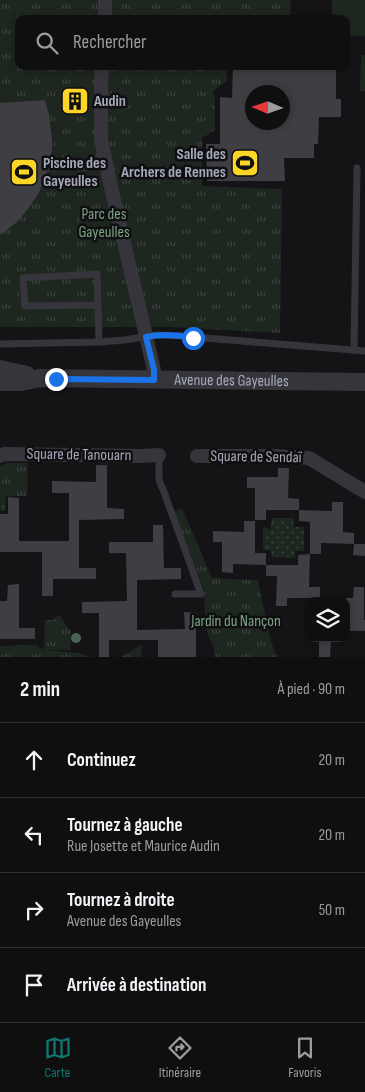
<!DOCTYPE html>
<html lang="fr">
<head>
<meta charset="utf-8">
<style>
	:root { --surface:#0f0f10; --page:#1d1d1e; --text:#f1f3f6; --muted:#9b9c9f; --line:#2f2f30; --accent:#0f766e }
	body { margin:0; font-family:"Sofia Sans Condensed",sans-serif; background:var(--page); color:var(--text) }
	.controls { position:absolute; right:15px; bottom:15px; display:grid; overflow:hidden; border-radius:10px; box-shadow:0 2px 8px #0003 }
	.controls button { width:45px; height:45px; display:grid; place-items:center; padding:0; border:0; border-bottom:1px solid var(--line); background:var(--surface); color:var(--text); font:25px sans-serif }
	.compass { position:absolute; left:245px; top:85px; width:45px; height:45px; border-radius:50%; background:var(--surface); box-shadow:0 2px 8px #0003; rotate:272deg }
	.stop { position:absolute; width:15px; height:15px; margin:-11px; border:4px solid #1a73e8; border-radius:50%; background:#fff }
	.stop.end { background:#1a73e8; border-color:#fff; box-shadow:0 1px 5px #0008 }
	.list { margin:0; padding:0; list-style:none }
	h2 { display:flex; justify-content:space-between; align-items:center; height:65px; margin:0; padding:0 20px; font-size:21px }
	h2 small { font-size:16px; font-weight:400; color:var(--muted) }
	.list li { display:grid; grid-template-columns:32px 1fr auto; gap:15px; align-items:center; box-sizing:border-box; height:75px; padding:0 20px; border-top:1px solid var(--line) }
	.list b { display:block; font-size:19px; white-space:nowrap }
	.list p { margin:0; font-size:16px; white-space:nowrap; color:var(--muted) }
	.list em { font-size:16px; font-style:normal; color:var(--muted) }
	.icon { flex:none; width:28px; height:28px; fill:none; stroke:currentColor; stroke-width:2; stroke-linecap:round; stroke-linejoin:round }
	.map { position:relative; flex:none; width:365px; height:657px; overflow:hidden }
	.search { position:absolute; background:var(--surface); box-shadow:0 2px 8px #0003; left:15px; right:15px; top:15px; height:55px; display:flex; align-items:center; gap:12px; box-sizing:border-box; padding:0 18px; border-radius:10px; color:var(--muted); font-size:19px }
	.sheet { height:365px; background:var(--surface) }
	nav { display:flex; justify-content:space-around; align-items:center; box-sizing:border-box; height:70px; border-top:1px solid var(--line); background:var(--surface); font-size:14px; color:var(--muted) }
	nav a { display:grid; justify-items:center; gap:2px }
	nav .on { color:var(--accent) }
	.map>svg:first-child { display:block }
	.grass { fill:url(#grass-dots) }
	.park { fill:url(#park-tufts) }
	.pitch { fill:#1e2620 }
	.building { fill:#3e3e43; fill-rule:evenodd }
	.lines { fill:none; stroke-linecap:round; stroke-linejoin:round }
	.service { stroke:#35353b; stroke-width:7 }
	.minor { stroke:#35353b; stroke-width:14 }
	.tertiary { stroke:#35353b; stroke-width:18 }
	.tree { fill:#4d6352 }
	.route { stroke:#1a73e8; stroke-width:6 }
	.labels { text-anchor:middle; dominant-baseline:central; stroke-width:5; stroke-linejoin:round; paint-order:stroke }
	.poi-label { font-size:16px; font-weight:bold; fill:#a5a8b7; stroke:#0f0f11; text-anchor:start }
	.park-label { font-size:16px; fill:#7ba384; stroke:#0f0f11 }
	.street-label { font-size:16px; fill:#a5a8b7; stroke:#0f0f11 }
</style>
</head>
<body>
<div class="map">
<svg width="365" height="657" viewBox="0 0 365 657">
	<defs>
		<pattern id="grass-dots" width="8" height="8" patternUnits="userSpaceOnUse" patternTransform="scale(1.25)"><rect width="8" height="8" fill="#1e2620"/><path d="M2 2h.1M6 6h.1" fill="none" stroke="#3c433e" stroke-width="1.8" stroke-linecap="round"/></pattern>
		<pattern id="park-tufts" width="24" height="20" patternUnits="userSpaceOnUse" patternTransform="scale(1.25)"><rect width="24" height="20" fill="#1e2620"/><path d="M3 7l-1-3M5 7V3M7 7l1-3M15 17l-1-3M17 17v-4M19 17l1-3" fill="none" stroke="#3c433e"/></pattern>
	</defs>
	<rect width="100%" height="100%" fill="#141416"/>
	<path class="grass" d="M272,518H294L293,527H304V551H295V558L272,557L271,550H263V526L270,530Z"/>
	<g class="park">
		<path d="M0,0H290L291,7L290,19H19V66H226L227,81L213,91L215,98V130L202,138V186L282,189L280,333L171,327H0Z"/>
		<path d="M6,463H28L27,496H6L5,511H0V466Z"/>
		<path d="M182,508L212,578L258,580L271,642L277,657H215L214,648L206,629L204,590L174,511Z"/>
		<path d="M59,615L71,632L70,650H45L78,653L90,657H0V646L36,645L44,650L45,620H53Z"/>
		<path d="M141,645L142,657H121Z"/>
	</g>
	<g class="pitch">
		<path d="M329,0H365V36H346V19H332V0Z"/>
		<path d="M361,55H365V91H360Z"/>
	</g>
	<g class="building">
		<path d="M233,66H336V99H341V117H319L318,144H314V158H284L285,181H207L206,144H220V97L232,98ZM252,92H282V122H252Z"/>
		<path d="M45,100L49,115L52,139V151L46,177L38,194L28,209L17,222L0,235V103Z"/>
		<path d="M96,465H107V508L124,509V519L79,520V568H96V579H53V596H42V552H0V514H8V497L19,498V541H69V493H52V481L96,482Z"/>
		<path d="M278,468H289L288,498L299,499V510H266V520H255V488H247V477H278Z"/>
		<path d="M332,502H343V532L354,533V544L321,543V554H310V522L299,521V510L332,511Z"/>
		<path d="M244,521H255V553H266V565L233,564V573L222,572V542H213V531L244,532Z"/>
		<path d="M153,525H163L164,568H181V579L137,580V630L185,629L184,612L196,613V657H158V640H109V657H99V613H82V602L127,601L126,553H109V542H153Z"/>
		<path d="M354,544H365V556L353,555Z"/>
		<path d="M310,554L309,587H320V598H287V606H276L277,576H266V565H298V555Z"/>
		<path d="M19,584V628H35V639H0V601H7L8,585Z"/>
		<path d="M354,587H364V620H365V631H346V598H353Z"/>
		<path d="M319,641L331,642L330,657H319Z"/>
	</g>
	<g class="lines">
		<g class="service">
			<path d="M98,305L25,306L23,278L97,274L99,342"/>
			<path d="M0,344L99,342L125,340L155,335L185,336L193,337L365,351"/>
			<path d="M354,350L357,168"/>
			<path d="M159,455V480L164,492L201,594H175"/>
		</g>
		<g class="minor">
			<path d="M105,0V19"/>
			<path d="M102,66L101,80V139L110,183L154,370V380"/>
			<path d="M0,456L4,454L142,456L159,455"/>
			<path d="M197,456H273L309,458L365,492"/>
		</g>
		<g class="tertiary">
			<path d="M0,369L27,375"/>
			<path id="s1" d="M0,382H21L40,378L365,382"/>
		</g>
	</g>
	<circle class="tree" cx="76" cy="638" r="5"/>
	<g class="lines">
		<path class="route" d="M56,379L154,380V370L146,337C161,334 178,335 193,338"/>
	</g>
	<defs>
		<g id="building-square" transform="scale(1.4375)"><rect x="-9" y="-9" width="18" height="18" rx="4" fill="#fbd627" stroke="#0f0f11"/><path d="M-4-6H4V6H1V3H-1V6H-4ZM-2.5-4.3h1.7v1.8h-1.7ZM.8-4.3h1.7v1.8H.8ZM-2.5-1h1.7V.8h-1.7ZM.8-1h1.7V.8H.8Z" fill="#111"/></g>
		<g id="stadium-square" transform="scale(1.4375)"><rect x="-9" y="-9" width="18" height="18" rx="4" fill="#fbd627" stroke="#0f0f11"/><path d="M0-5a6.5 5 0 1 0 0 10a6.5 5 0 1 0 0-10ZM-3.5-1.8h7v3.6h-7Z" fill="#111"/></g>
	</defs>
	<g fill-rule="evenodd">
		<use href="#building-square" x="75" y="101"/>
		<use href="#stadium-square" x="245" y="163"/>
		<use href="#stadium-square" x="24" y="172"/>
	</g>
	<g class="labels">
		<g class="poi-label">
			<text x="94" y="101">Audin</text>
			<text x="226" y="154" text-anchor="end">Salle des<tspan x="226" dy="18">Archers de Rennes</tspan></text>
			<text x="43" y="163">Piscine des<tspan x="43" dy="18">Gayeulles</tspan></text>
		</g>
		<g class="park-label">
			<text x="104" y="214">Parc des<tspan x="104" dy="18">Gayeulles</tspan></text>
			<text x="236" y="621">Jardin du Nançon</text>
		</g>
		<g class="street-label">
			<text stroke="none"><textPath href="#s1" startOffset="232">Avenue des Gayeulles</textPath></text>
			<text transform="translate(79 455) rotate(1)">Square de Tanouarn</text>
			<text transform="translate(256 457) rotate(1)">Square de Sendaï</text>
		</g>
	</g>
</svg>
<div class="controls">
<button><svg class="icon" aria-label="layers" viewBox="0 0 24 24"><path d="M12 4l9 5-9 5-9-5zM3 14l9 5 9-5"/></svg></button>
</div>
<svg class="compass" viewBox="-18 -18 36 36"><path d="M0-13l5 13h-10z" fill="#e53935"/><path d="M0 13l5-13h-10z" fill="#9b9c9f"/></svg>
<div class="stop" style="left:193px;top:338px"></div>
<div class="stop end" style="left:56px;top:379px"></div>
<div class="search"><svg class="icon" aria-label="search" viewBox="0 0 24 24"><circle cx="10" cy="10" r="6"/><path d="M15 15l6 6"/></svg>Rechercher</div>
</div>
<section class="sheet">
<h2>2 min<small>À pied · 90 m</small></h2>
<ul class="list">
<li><svg class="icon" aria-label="ahead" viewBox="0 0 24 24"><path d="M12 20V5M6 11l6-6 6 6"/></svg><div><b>Continuez</b></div><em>20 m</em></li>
<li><svg class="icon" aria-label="left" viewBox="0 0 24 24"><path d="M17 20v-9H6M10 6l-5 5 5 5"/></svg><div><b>Tournez à gauche</b><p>Rue Josette et Maurice Audin</p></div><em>20 m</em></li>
<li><svg class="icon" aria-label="right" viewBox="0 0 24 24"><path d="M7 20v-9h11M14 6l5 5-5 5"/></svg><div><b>Tournez à droite</b><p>Avenue des Gayeulles</p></div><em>50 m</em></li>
<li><svg class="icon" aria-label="arrive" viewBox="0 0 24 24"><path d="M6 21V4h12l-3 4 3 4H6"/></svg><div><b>Arrivée à destination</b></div></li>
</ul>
</section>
<nav>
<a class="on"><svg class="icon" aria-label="map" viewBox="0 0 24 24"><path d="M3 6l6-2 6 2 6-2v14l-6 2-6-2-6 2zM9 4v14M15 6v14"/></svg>Carte</a>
<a><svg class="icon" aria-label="directions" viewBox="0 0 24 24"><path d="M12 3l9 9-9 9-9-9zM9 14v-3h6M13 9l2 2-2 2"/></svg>Itinéraire</a>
<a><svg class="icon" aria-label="saved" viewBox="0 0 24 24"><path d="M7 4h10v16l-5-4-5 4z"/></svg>Favoris</a>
</nav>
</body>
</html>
